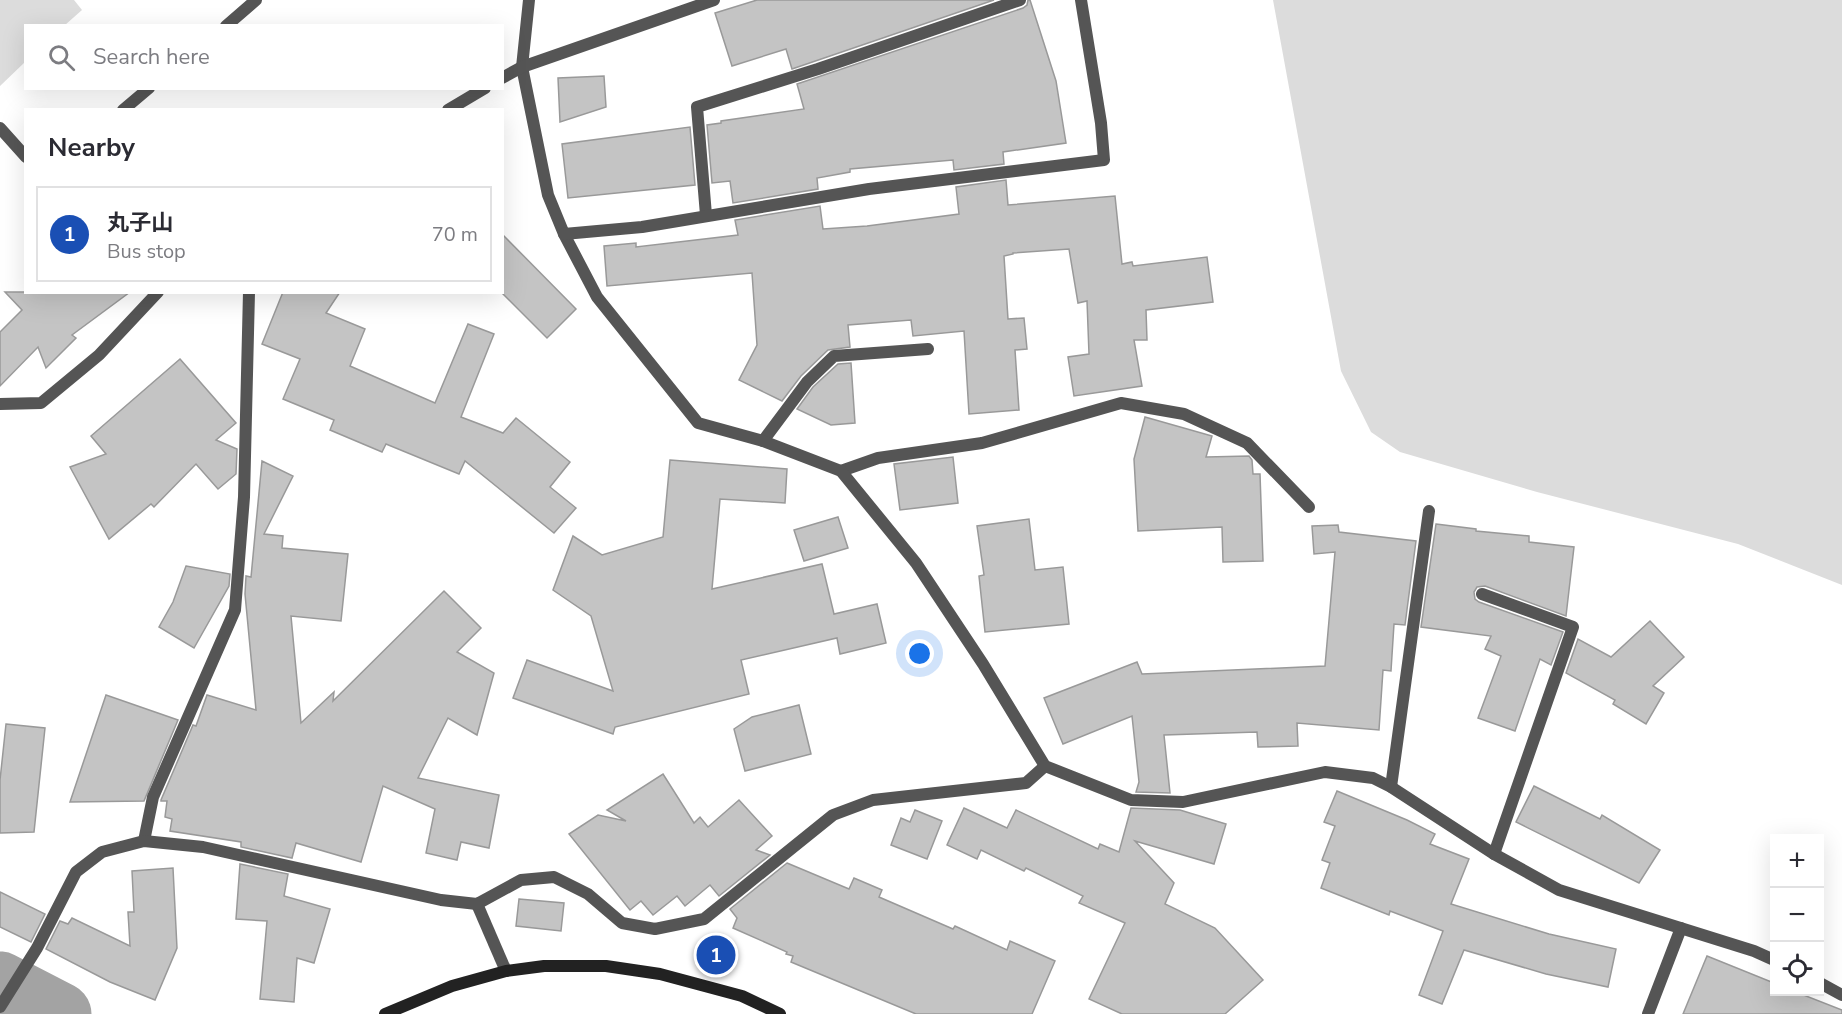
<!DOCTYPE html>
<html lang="en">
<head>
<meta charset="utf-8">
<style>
	:root { --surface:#fff; --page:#f2f2f3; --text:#2b2b33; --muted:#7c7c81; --line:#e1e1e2; --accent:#000 }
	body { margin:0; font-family:"Nunito Sans","Noto Sans JP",sans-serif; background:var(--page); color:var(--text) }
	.controls { position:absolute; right:18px; bottom:18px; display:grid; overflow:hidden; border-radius:0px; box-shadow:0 6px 24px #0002 }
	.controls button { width:54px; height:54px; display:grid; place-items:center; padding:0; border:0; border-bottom:2px solid var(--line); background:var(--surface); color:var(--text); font:30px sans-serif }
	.you { position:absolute; left:920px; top:654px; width:21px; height:21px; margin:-15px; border:4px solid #fff; border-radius:50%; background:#1a73e8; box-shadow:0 0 0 9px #1a73e833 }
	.badge { display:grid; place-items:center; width:39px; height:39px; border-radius:50%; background:var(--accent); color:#fff; font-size:20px; font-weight:700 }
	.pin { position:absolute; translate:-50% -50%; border:3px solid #fff; box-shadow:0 2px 6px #0006 }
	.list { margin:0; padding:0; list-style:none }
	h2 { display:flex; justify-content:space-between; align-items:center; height:78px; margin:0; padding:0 24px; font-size:26px }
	h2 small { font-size:20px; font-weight:400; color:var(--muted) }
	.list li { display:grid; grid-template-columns:39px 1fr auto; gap:18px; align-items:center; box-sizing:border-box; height:96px; margin:0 12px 12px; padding:0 12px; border:2px solid var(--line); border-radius:0px }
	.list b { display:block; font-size:22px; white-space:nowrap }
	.list p { margin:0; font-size:20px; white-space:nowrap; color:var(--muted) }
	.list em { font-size:20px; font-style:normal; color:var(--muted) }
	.icon { flex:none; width:33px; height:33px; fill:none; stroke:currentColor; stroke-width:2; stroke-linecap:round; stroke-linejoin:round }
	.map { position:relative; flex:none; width:1842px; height:1014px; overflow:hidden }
	.search { position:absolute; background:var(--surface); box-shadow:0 6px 24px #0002; left:24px; top:24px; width:480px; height:66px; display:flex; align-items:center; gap:15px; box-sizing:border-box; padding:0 21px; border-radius:0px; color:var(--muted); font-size:22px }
	.panel { position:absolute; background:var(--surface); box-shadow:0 6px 24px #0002; left:24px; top:108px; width:480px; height:186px; border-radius:0px }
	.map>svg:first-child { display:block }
	.green { fill:#dcdcdc }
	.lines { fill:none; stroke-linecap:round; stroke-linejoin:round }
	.river { stroke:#a3a3a3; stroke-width:63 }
	.building { fill:#c4c4c4; stroke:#999; stroke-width:1.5 }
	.lane { stroke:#555; stroke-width:12 }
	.street { stroke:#555; stroke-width:12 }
	.secondary { stroke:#222; stroke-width:12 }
</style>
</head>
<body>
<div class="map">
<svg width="1842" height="1014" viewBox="0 0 1842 1014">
	<rect width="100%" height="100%" fill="#fff"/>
	<g class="green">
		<path d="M0,0H74L82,10L65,25L26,26L25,62L0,86Z"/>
		<path d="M1273,0H1842V585L1738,544L1537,492L1400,452L1371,432L1341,371Z"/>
	</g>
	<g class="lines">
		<path class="river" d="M0,983L60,1014"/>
	</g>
	<g class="building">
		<path d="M757,0H994L792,69L786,49L732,66L715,13Z"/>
		<path d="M1028,0H1030L1056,81L1066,143L1003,152L1004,164L954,170L953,160L850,169V172L817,178L818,189L733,203L730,181L712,183L707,125L721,123V121L804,109L797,84L1023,8L1027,5Z"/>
		<path d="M604,76L606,107L560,122L558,78Z"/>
		<path d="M690,127L695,185L568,198L562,144Z"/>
		<path d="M1006,180L1008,205L1115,196L1122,264L1132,262L1133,266L1207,257L1213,302L1146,310L1147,340H1134L1142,386L1074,396L1068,357L1089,354L1087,301L1078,303L1069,249L1013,253V254L1004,256L1008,319L1024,318L1027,349L1015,350L1019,410L969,414L964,331L913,336L911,320L848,325L850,347L828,350L801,376L782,401L739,380L757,345L752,273L607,286L604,246L636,243V247L738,235L735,220L820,206L823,229L867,226L959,214L956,187Z"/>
		<path d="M502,234L576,309L547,338L502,293Z"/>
		<path d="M5,292H130L72,335L76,338L46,368L38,347L0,386V332L22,310Z"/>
		<path d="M283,292H340L326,313L365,329L350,366L435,403L468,324L494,334L461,417L503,433L516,418L570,462L550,487L576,508L554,533L465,461L459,474L386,444L382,452L330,430L334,420L283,399L300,359L262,344Z"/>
		<path d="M180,359L236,423L216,440L237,449L236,474L218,489L196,464L154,507L151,504L109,539L70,467L106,454L91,436Z"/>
		<path d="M851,363L855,423L831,425L797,409L813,387L838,364Z"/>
		<path d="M1145,417L1212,436L1206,457L1249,456L1252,460L1253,474H1260L1263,561L1223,562L1222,527L1138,531L1134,459Z"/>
		<path d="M953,457L958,503L900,510L894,464Z"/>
		<path d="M670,460L787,469L785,503L720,499L712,589L822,564L834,614L877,604L886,643L840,654L837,638L741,660L749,694L615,727L613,734L513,698L527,660L613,691L591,616L553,590L573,536L602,555L663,537Z"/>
		<path d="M262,461L293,476L264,534L283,536L282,548L348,554L341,621L291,616L301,723L334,692L333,701L444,591L481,628L457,652L494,673L477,735L448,718L418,778L499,795L489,848L461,842L457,860L426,853L435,809L383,786L361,862L296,843L292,858L241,847V842L170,831L172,819L165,817L167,801H161V800L193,725L196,726L207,695L256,710L245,594L246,576L251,577Z"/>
		<path d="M838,517L848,548L804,561L794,530Z"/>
		<path d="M1029,519L1035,570L1063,567L1069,624L985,632L979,576L984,575L977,526Z"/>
		<path d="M1436,524L1476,529V531L1529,536V542L1574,547L1566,616L1485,586L1477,587L1474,592L1475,599L1479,602L1563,632L1551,665L1540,659L1515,731L1478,718L1501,656L1485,649L1491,636L1421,627Z"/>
		<path d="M1338,525L1339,532L1416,541L1405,625L1394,624L1391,671L1383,670L1379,730L1297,723L1298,746L1258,747L1257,732L1164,735L1170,793L1136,792L1139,782L1132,716L1063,744L1044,698L1137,662L1142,674L1325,666L1335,552L1314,554L1312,526Z"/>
		<path d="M186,566L230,574L229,586L194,648L159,627L173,602Z"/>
		<path d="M1650,621L1684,657L1653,686L1664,693L1646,724L1613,704L1615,700L1566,673L1578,639L1611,657Z"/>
		<path d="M106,695L178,720L144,801L70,802Z"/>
		<path d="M799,705L811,754L745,771L734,729L752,717Z"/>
		<path d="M6,724L45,728L34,832L0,833V780Z"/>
		<path d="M663,774L694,823L700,817L708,827L739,800L772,836L756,850L770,855L719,896L710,885L685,906L677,896L653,915L641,901L630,910L569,834L598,815L626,821L607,810Z"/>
		<path d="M1534,786L1600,819L1602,815L1660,850L1639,883L1516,822Z"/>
		<path d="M1337,791L1407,820L1435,834L1430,844L1469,859L1451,904L1549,934L1616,949L1608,987L1546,974L1464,950L1442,1004L1419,995L1443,931L1390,911L1389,915L1321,888L1330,863L1322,860L1335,826L1324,822Z"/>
		<path d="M964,808L1007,828L1016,810L1098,849L1100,844L1119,852L1131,808L1180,810L1226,824L1214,864L1135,841L1174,883L1165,904L1215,928L1263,980L1225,1014H1122L1089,999L1125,923L1079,903L1083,896L1026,868L1024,871L981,850L977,859L947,845Z"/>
		<path d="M915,810L942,821L927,859L891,845L901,818L910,822Z"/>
		<path d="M787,863L849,889L854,878L882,890L879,897L953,929L955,926L1007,950L1010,941L1055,961L1032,1014H916L791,962L793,956L786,954L787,952L733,928L737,918L730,909Z"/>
		<path d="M240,864L288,874L284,896L330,909L314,963L297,958L294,1002L260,999L267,921L236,919Z"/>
		<path d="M173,868L177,948L155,1000L110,982L46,949L60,921L68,924L72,918L130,946L128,912H134L132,871Z"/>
		<path d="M0,892L45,914L31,942L0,927Z"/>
		<path d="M519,899L564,903L561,931L516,926Z"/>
		<path d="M1707,956L1774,983V992H1796L1842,1010V1014H1683Z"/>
	</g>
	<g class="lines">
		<g class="lane">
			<path d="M763,441L807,382L834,356L928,349"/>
			<path d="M841,471L878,458L982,443L1121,403L1184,414L1247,443L1309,507"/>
			<path d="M1482,594L1573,627L1494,854"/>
			<path d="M1391,787L1429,511"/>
			<path d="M1648,1014L1681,928"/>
		</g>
		<g class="street">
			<path d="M529,0L522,67L548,195L564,234L597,297L698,423L763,441L841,471L916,563L983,664L1045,766L1131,800L1183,802L1325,772L1373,778L1391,787L1494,854L1559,890L1754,951L1774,960"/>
			<path d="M226,26L256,0"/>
			<path d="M502,78L522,67L714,0"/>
			<path d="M123,110L149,88"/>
			<path d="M448,110L485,88"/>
			<path d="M0,128L26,157"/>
			<path d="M706,215L697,107L818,69L1020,0"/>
			<path d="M564,234L642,227L869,189L1104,160L1101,123L1081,0"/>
			<path d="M0,404L41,403L99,355L158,292"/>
			<path d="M144,841L153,797L235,610L244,497L249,292"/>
			<path d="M477,904L506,971"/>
			<path d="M1820,983L1842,995"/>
			<path d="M0,1007L37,948L76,872L102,852L144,841L203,847L441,900L477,904L521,880L554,877L588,894L622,923L655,929L704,919L833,815L873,800L1026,783L1045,766"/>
		</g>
		<path class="secondary" d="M385,1014L452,986L506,971L544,966H606L660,974L742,996L780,1014"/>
	</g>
</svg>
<div class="controls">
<button>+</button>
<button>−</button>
<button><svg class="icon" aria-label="locate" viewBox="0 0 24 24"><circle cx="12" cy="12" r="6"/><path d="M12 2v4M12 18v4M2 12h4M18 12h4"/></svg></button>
</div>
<div class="you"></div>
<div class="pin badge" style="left:716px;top:955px;background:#1a4fb4">1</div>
<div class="search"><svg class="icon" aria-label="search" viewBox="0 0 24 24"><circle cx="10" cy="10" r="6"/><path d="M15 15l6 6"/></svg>Search here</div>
<section class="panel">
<h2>Nearby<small></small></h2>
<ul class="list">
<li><span class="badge" style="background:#1a4fb4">1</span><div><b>丸子山</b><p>Bus stop</p></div><em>70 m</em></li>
</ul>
</section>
</div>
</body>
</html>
